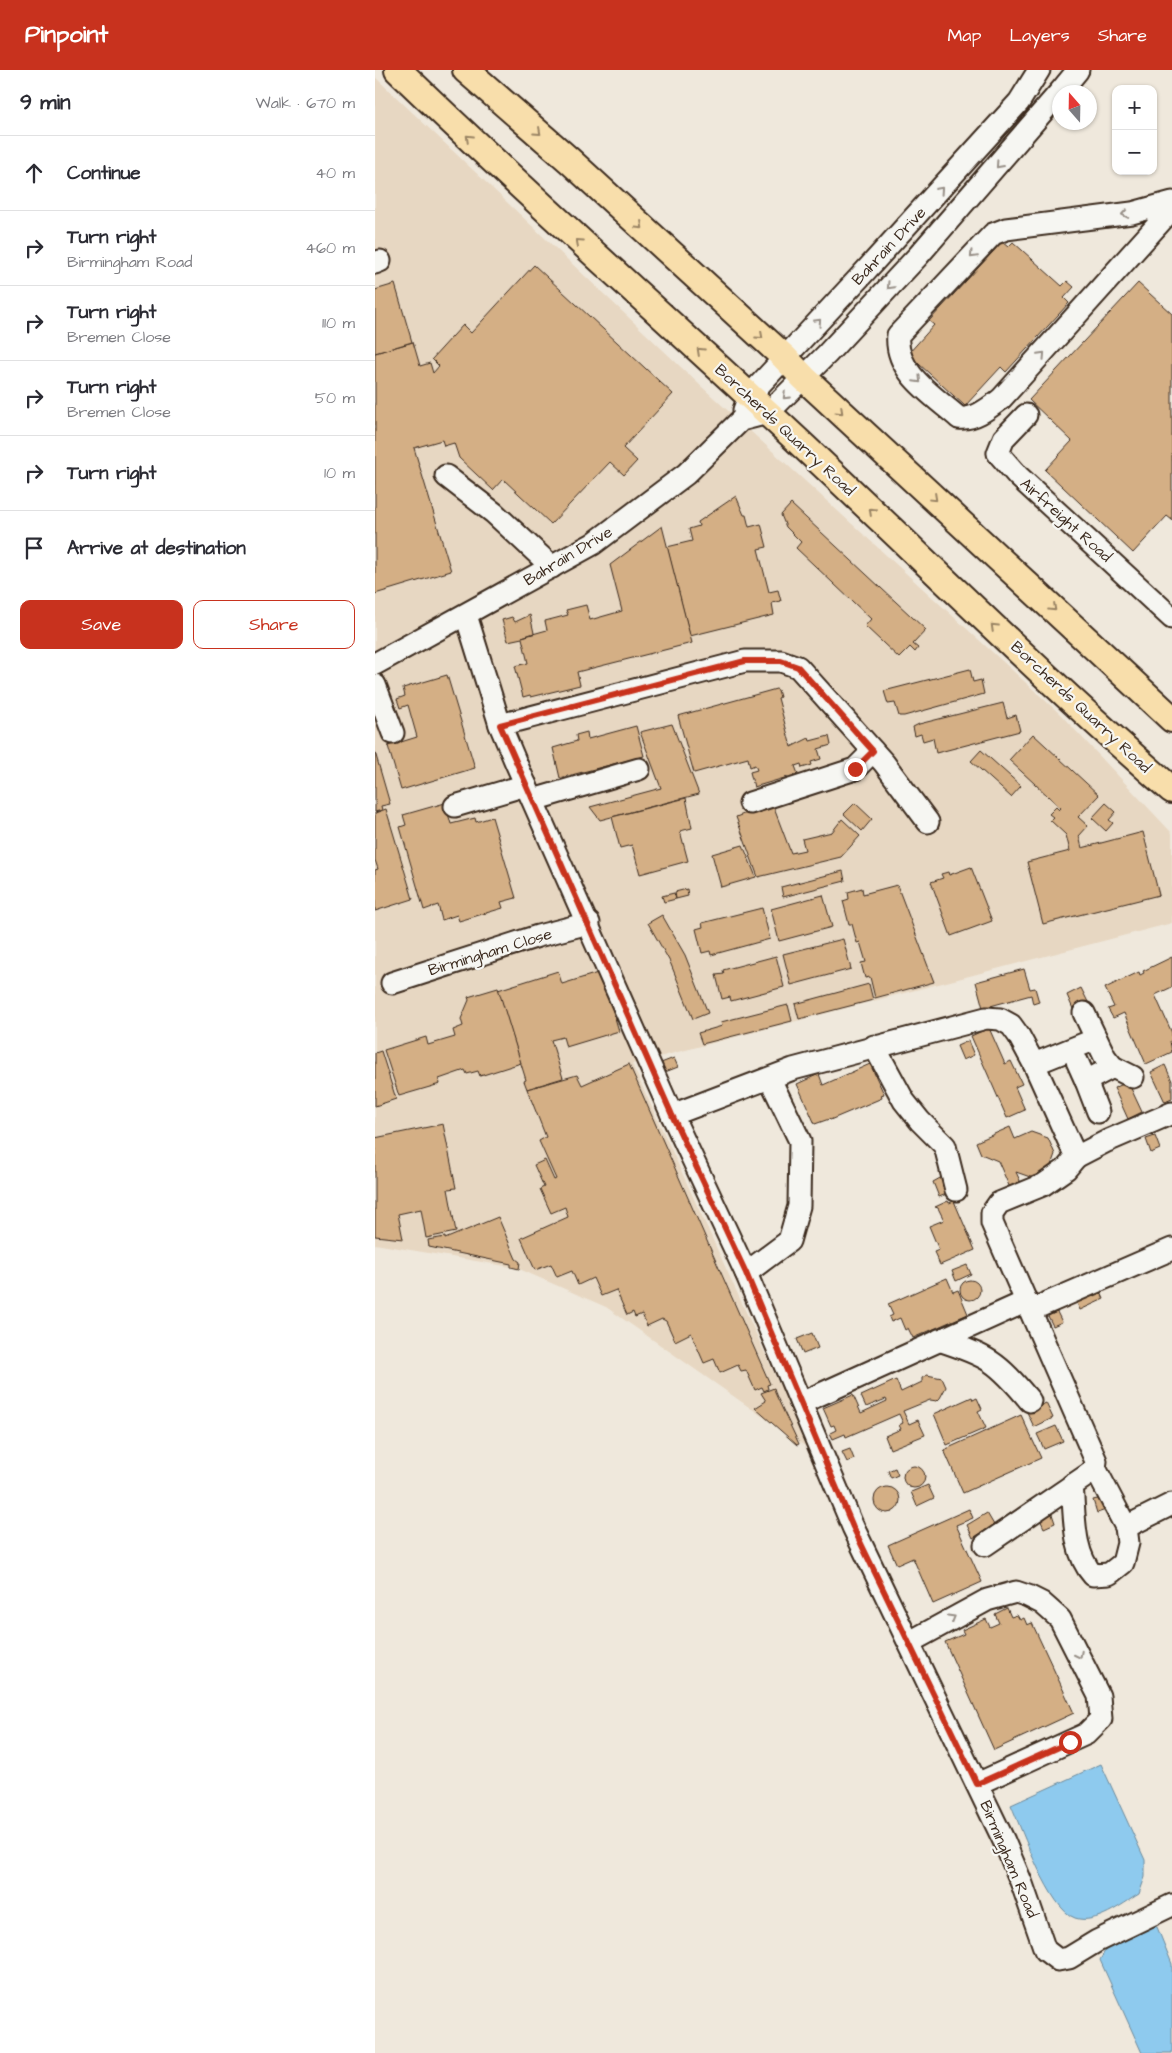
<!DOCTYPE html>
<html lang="en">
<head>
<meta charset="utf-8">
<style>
	:root { --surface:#fff; --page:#f7f7f7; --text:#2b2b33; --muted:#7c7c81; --line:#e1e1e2; --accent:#c8321e }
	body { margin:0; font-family:"Architects Daughter",sans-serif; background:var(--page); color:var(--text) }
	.controls { position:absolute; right:15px; top:15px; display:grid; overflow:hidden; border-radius:10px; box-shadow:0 1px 4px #0004 }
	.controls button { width:45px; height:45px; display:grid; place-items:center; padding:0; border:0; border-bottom:1px solid var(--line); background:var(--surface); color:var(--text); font:25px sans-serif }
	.compass { position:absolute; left:677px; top:15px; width:45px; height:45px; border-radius:50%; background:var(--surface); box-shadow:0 1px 4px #0004; rotate:340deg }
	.stop { position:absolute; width:15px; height:15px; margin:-11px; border:4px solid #c8321e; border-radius:50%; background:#fff }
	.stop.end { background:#c8321e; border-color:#fff; box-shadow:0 1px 5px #0008 }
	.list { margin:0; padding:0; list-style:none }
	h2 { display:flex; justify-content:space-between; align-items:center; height:65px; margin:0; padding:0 20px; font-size:21px }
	h2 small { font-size:16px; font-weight:400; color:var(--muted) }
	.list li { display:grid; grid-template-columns:32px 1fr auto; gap:15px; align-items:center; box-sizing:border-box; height:75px; padding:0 20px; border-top:1px solid var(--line) }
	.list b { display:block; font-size:19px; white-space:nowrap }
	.list p { margin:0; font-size:16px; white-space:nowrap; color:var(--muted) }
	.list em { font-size:16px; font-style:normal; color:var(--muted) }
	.actions { display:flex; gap:10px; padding:15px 20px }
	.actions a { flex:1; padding:11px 0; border:1px solid var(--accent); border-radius:10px; text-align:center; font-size:18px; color:var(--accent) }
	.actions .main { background:var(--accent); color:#fff }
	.icon { flex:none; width:28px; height:28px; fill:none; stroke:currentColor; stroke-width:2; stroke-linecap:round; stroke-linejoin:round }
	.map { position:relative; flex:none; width:797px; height:1983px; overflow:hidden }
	header { display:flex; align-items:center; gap:30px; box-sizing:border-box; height:70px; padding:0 25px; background:var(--accent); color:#fff }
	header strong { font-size:24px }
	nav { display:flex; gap:28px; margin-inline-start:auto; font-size:18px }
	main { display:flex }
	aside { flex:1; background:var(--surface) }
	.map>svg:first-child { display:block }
	.built { fill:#e7d7c2 }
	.water { fill:#8ecaee; stroke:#6d8a9b }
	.building { fill:#d4af85; stroke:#3b2a1e }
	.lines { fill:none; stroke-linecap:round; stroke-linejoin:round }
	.minor-casing { stroke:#3b2a1e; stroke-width:25 }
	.major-casing { stroke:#3b2a1e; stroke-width:30 }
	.minor { stroke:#f6f6f2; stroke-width:21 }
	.major { stroke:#f8deab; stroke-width:26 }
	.oneway { stroke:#9a8464 }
	.oneway2 { stroke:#989088 }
	.route { stroke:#c8321e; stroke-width:6 }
	.labels { text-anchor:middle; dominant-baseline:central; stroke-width:4.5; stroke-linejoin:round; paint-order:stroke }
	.street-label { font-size:16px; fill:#3b2a1e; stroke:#f6f6f2 }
</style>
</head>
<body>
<header>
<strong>Pinpoint</strong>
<nav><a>Map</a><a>Layers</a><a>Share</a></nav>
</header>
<main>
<aside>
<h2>9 min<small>Walk · 670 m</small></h2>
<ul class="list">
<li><svg class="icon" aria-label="ahead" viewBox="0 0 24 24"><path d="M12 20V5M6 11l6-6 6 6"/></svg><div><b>Continue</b></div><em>40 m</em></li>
<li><svg class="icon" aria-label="right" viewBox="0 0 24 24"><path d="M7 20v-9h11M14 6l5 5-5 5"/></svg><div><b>Turn right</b><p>Birmingham Road</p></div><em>460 m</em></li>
<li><svg class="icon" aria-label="right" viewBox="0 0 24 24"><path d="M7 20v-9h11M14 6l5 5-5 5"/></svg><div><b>Turn right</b><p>Bremen Close</p></div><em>110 m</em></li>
<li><svg class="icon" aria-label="right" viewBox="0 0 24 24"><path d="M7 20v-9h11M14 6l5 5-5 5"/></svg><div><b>Turn right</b><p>Bremen Close</p></div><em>50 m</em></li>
<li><svg class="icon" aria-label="right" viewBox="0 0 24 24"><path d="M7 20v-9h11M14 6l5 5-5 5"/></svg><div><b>Turn right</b></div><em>10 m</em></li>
<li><svg class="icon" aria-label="arrive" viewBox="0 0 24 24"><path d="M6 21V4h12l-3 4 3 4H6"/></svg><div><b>Arrive at destination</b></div></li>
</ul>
<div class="actions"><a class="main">Save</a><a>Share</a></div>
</aside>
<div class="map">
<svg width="797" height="1983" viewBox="0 0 797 1983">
	<rect width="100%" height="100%" fill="#efe8dc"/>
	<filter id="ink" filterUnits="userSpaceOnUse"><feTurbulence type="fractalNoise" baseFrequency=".02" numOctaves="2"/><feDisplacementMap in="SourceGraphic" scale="10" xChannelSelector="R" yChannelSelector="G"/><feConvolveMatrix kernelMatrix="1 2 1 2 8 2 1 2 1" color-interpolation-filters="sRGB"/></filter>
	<g filter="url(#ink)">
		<path class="built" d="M0,7L327,317L685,644L797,763V853L257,994L434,1379L231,1237L142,1198L0,1174Z"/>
		<g class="water">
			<path d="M726,1694L770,1790V1807L764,1824C747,1834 721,1855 700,1848C675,1840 647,1760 636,1735Z"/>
			<path d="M770,1854L782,1857L797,1894V1983H767L725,1890L736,1870Z"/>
		</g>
		<g class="building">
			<path d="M627,172L633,177L638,172L687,216L692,211L699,217L689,228L694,233L631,302L626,297L590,336L533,284L559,255L554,251Z"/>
			<path d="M159,195L298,324L248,378L262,391L249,405L235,392L176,454L128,409L118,420L84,388L79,373L69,376L67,370L39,378L76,501L0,524V283L38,272L45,296L55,293L58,303L64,296L57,289L88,255L96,263Z"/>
			<path d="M763,213L797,244V450L792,446L758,483L670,400L697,371L654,330Z"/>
			<path d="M20,214L37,272L0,283V220Z"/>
			<path d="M361,426L369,445H371L374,457L386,454L392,477L383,479L394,522L403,520L406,531L397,533L399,545L315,566L292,477L317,471L314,459L324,456L323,452Z"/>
			<path d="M416,434L551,560L538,574L543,578L540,582L535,577L524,588L490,556L496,549L421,478L426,472L411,457L406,445Z"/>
			<path d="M287,456L317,573L202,602L205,615L156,627L155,625L148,627L140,596L153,593L147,568L133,571L127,550L137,547L140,552L155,545L159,563L147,567L172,560L170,551L193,545L191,540L211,535L215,550L247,541L235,495Z"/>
			<path d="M595,599L598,612L606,610L609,624L529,646H524L520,633L513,634L509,621Z"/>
			<path d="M72,605L100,698L26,720L13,676L42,667L33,635L25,638L22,629L30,626L28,618Z"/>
			<path d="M401,619L403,620L405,627L403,628L416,677L434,668L435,671L454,666L456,675L443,679L446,689L436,692L437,695L427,698L426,694L420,696L423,704L379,717L375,702L382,700L380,695L375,697L373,688L319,703L303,646Z"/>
			<path d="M628,633L632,648L641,645L645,661L561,683L558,668L548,671L546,664L540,666L538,657L544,654Z"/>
			<path d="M297,654L324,724L225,750L215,737L286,718L265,662Z"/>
			<path d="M261,656L269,686L185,708L178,678L202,671L201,665L212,662L213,669Z"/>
			<path d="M658,664L724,725L703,747L713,756L704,766L707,778L768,762L784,825L668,854L652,792L695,781L691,765L675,750L678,747L674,744L681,737L684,740L686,738L634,690Z"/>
			<path d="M606,680L646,716L636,727L596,691Z"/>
			<path d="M0,682L15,734L6,736L7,740L0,742Z"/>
			<path d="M311,728L317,758L305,761L313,791L265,804L257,775L245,778L237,747Z"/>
			<path d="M70,733L76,754L100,748L101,752L117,747L141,828L126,832L128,838L84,851L82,845L67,850L63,835L49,840L25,757L31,755L28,745Z"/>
			<path d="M397,733L416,783L430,780L427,769L457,762L467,749L485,766L466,787L383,807L361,747Z"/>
			<path d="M480,733L497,749L487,761L469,744Z"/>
			<path d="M731,733L741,742L734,750L738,753L731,761L717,748Z"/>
			<path d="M11,739L38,829L0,841V800L3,799L0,790V743Z"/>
			<path d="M368,775L381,807L346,817L337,784Z"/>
			<path d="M596,797L617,851L576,866L556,812L568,808L566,804L573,802L574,805Z"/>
			<path d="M468,801L470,811L408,827L406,817Z"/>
			<path d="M522,815L559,912L500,928L495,907L490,908L486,893L491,892L485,872L482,873L477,854H474L468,831L474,829L473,822L487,818L488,824Z"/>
			<path d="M312,819L313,826L301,829L300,822Z"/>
			<path d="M299,823L301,829L289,832L287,826Z"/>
			<path d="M448,825L457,857L404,871L396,839Z"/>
			<path d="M387,838L395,869L336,885L335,881L327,883L321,859L328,857L327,853Z"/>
			<path d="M287,845L310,885L333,943L318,949L295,892L273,853Z"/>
			<path d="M468,869L476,899L416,915L408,884Z"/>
			<path d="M401,886L409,917L356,931L355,927L347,929L341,905L349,904L348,900Z"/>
			<path d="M797,887V917L780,925L797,963V970L795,971L797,982L771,994L749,943L738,948L733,939L739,937L730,918L764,902L765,905L769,903L768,901Z"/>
			<path d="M649,899L655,919L660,918L664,932L658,934L656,925L608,938L601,912Z"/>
			<path d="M183,901L187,914L226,902L244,961L191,977L188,967L176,970L188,1008L152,1019L149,1011L151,1010L123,920Z"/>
			<path d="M494,914L498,930L424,949L420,934Z"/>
			<path d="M123,918L146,993L105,1006L103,1001L92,1004L90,1000L64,1009L65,1014L24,1026L9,980L51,967L53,975L80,967L78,960L88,956L86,949L94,930L93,927Z"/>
			<path d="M706,918L713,932L698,939L692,925Z"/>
			<path d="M413,935L417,951L327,974L323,963L347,956L346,952Z"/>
			<path d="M614,958L630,994L636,991L647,1014L640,1017L650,1040L632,1048L596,966Z"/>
			<path d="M593,971L599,985L588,990L582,976Z"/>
			<path d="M6,981L21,1029L0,1036V983Z"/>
			<path d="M299,988L303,997L290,1002L286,993Z"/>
			<path d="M254,994L395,1314L392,1315L393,1319L389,1321L387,1317L380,1320L371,1300L366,1301L363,1295L345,1303L339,1289L329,1293L316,1263L300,1271L291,1251L287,1249L272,1256L267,1244L260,1247L258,1242L252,1245L241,1220L226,1226L218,1208L203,1215L197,1201L182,1207L176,1194L160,1200L146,1168L193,1147L190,1137L176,1143L165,1119L169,1117L159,1095L170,1090L179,1110L181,1109L164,1071L171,1067L152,1019L202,1005L207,1015Z"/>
			<path d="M495,994L509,1024L506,1025L507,1028L455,1050L454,1049L440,1054L422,1014L444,1004L448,1015Z"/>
			<path d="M790,995L797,1011V1029L790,1032L776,1002Z"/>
			<path d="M753,1012L767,1042L753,1049L739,1018Z"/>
			<path d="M68,1054L81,1118L73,1119L81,1162L51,1168L46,1139L23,1144L28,1169L0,1166V1068Z"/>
			<path d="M635,1057L640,1069L656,1062L673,1068L680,1084L674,1101L658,1108L641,1102L646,1113L635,1118L623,1091L606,1084L601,1072Z"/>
			<path d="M780,1066L785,1079L776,1083L771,1069Z"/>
			<path d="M567,1107L574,1123L564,1127L558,1112Z"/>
			<path d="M573,1131L574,1133L579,1131L600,1180L565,1195L559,1182L564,1180L554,1156L569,1150L563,1138L560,1137Z"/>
			<path d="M123,1147L141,1189L145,1192L144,1199L136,1197V1194L54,1177L53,1170L70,1167V1169Z"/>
			<path d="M592,1195L596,1204L581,1211L577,1201Z"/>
			<path d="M572,1208L578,1222L583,1220L593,1244L538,1268L533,1258L530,1260L525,1248L516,1252L514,1247L518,1245L513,1234Z"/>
			<circle cx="595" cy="1220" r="10"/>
			<path d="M725,1220L729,1229L705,1240L701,1231Z"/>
			<path d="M682,1242L687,1252L678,1256L673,1246Z"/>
			<path d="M437,1263L443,1278L428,1284L422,1269Z"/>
			<path d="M552,1305L567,1308L571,1317L565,1328L562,1331L555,1330L528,1341L534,1354L543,1350L550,1365L515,1379L510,1366L526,1359L524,1355L528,1353L524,1344L471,1367L470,1364L458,1369L455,1363L461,1360L459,1355L456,1356L448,1338L478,1325L486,1343L512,1331L511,1329L491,1337L486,1326L521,1310L526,1322L547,1312V1308Z"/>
			<path d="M399,1318L401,1325L424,1374L422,1375L380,1338L391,1331L386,1323Z"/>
			<path d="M597,1327L598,1330L602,1328L607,1339L603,1341L611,1358L572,1375L559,1344Z"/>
			<path d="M671,1333L678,1348L659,1357L652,1342Z"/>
			<path d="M646,1345L666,1388L588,1423L569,1380Z"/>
			<path d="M681,1356L688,1371L669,1379L662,1364Z"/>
			<path d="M475,1379L479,1389L472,1392L467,1382Z"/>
			<circle cx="539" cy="1407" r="11"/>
			<path d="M520,1398L523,1405L516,1408L513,1401Z"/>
			<path d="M553,1415L559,1428L542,1436L536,1422Z"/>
			<circle cx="512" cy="1430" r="13"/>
			<path d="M727,1428L731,1440L722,1443L718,1430Z"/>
			<path d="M594,1439L598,1448L581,1455L607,1512L558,1534L538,1488L522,1495L513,1475Z"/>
			<path d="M612,1443L619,1455L598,1468L592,1455Z"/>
			<path d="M677,1444L680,1453L669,1458L665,1449Z"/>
			<path d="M632,1538L636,1547L642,1545L645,1550L649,1548L652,1555L657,1553L699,1643L619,1680L570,1572L589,1564L587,1560L611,1549L615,1557L624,1553L620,1544Z"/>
		</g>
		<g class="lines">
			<g class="minor-casing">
				<g id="minor">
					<path d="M685,22L703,0"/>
					<path d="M797,132L757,143L631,159L618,164L523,265C519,302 559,326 584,348C599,350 614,338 626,329L797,139"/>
					<path d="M0,193L5,191"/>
					<path d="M369,340L374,326L484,208L644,32L664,0"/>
					<path d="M651,345L629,368L623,383L643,406L797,548"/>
					<path d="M71,406L119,443L177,497"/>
					<path d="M91,545L125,655L141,693L297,1045L371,1203L478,1457L629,1771L647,1814L670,1880L683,1890L694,1888L722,1871L797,1835"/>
					<path d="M0,594L218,474L311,404L366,350L393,343L452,284L543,186L684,23"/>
					<path d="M0,615L18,663"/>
					<path d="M125,655L370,591H406L423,597L509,693L553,752"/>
					<path d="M158,730L264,699"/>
					<path d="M375,733L480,699L498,681"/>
					<path d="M80,736L151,715"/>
					<path d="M17,913L163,866L214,853"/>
					<path d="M709,943L730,987L738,997L758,1007"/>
					<path d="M499,976L529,1031L545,1051L570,1076L581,1120"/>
					<path d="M702,991L711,1011"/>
					<path d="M659,994L721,969"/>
					<path d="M723,1042L711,1011L738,997"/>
					<path d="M297,1045L418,999L611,948L625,949L636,955L644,966L659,994L701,1087L691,1099L668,1115L624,1133L617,1143V1153L721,1391L720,1398L714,1404L610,1475"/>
					<path d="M701,1087L732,1071L797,1043"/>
					<path d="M371,1203L414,1171L424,1136L425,1071L395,1009"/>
					<path d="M656,1240L797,1179"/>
					<path d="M564,1270C613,1286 622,1291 655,1331"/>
					<path d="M426,1333L652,1231"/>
					<path d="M697,1415C700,1444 697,1482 718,1505L734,1504L748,1493L753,1473L751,1457L720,1398"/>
					<path d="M751,1457L797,1434"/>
					<path d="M535,1572L612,1530L641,1522L653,1526L667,1533L685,1549L724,1626L726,1649L711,1664L602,1714"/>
				</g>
			</g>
			<g class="major-casing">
				<g id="major">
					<path d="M23,0C154,127 291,248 424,372C548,488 669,609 797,720"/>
					<path d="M91,0L194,90L409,287L429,308L797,649"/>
				</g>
			</g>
			<use href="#minor" class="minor"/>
			<use href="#major" class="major"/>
		</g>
		<defs><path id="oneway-chevron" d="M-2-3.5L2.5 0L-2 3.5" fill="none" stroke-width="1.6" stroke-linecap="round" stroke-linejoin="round" transform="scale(1.25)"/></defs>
		<g class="oneway">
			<use href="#oneway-chevron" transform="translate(163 62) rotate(42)"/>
			<use href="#oneway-chevron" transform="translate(94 68) rotate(-136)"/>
			<use href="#oneway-chevron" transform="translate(265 156) rotate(43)"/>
			<use href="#oneway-chevron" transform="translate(204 172) rotate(-138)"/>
			<use href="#oneway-chevron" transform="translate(385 266) rotate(42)"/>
			<use href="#oneway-chevron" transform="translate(325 281) rotate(-137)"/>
			<use href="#oneway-chevron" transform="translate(465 341) rotate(43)"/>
			<use href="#oneway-chevron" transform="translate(559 428) rotate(43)"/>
			<use href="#oneway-chevron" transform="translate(497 441) rotate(-137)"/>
			<use href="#oneway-chevron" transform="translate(678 538) rotate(43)"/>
			<use href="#oneway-chevron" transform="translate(619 557) rotate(-136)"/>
		</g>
		<g class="oneway2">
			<use href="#oneway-chevron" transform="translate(624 95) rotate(132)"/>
			<use href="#oneway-chevron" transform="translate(565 120) rotate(-48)"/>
			<use href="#oneway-chevron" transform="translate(750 144) rotate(170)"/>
			<use href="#oneway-chevron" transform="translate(598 185) rotate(133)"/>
			<use href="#oneway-chevron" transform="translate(515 216) rotate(133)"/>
			<use href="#oneway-chevron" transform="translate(443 252) rotate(-47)"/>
			<use href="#oneway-chevron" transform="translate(667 285) rotate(-47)"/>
			<use href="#oneway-chevron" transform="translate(543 310) rotate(46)"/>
			<use href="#oneway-chevron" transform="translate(411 326) rotate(136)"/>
			<use href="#oneway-chevron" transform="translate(577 1548) rotate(-30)"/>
			<use href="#oneway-chevron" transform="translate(704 1585) rotate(63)"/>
		</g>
	</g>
	<g class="lines" filter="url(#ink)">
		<path class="route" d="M480,699L498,681L423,597L406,591H370L125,655L297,1045L371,1203L478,1457L602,1714L695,1672"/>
	</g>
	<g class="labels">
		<g class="street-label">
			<text transform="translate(514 176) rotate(-47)">Bahrain Drive</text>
			<text transform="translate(410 360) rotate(43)">Borcherds Quarry Road</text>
			<text transform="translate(691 450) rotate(42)">Airfreight Road</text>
			<text transform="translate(193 486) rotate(-31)">Bahrain Drive</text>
			<text transform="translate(706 637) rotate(43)">Borcherds Quarry Road</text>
			<text transform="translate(115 882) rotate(-17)">Birmingham Close</text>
			<text transform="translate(634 1789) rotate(67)">Birmingham Road</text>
		</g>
	</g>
</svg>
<div class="controls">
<button>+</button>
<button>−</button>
</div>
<svg class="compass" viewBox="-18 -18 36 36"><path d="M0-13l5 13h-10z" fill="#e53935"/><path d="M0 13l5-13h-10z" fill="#7c7c81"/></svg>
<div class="stop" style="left:695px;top:1672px"></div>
<div class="stop end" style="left:480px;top:699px"></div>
</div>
</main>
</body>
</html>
